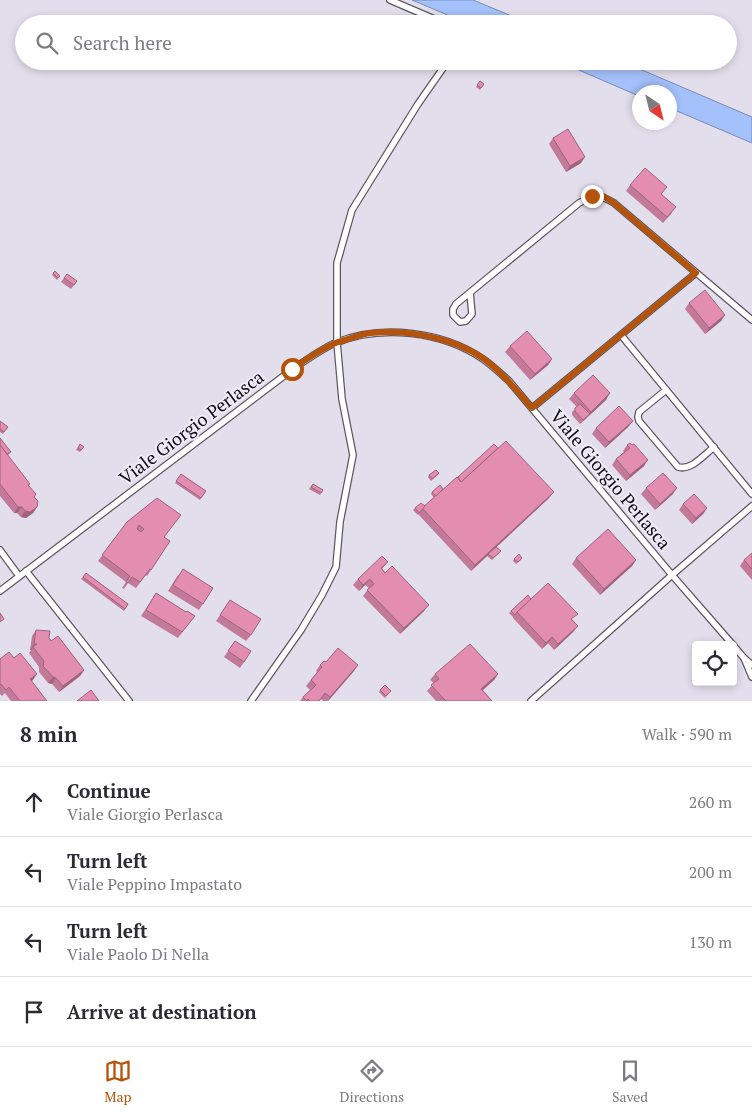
<!DOCTYPE html>
<html lang="en">
<head>
<meta charset="utf-8">
<style>
	:root { --surface:#fff; --page:#f7f7f7; --text:#2b2b33; --muted:#7c7c81; --line:#e1e1e2; --accent:#b45309 }
	body { margin:0; font-family:"PT Serif",serif; background:var(--page); color:var(--text) }
	.controls { position:absolute; right:15px; bottom:15px; display:grid; overflow:hidden; border-radius:5px; box-shadow:0 2px 8px #0003 }
	.controls button { width:45px; height:45px; display:grid; place-items:center; padding:0; border:0; border-bottom:1px solid var(--line); background:var(--surface); color:var(--text); font:25px sans-serif }
	.compass { position:absolute; left:632px; top:85px; width:45px; height:45px; border-radius:50%; background:var(--surface); box-shadow:0 2px 8px #0003; rotate:145deg }
	.stop { position:absolute; width:15px; height:15px; margin:-11px; border:4px solid #b45309; border-radius:50%; background:#fff }
	.stop.end { background:#b45309; border-color:#fff; box-shadow:0 1px 5px #0008 }
	.list { margin:0; padding:0; list-style:none }
	h2 { display:flex; justify-content:space-between; align-items:center; height:65px; margin:0; padding:0 20px; font-size:21px }
	h2 small { font-size:16px; font-weight:400; color:var(--muted) }
	.list li { display:grid; grid-template-columns:32px 1fr auto; gap:15px; align-items:center; box-sizing:border-box; height:70px; padding:0 20px; border-top:1px solid var(--line) }
	.list b { display:block; font-size:19px; white-space:nowrap }
	.list p { margin:0; font-size:16px; white-space:nowrap; color:var(--muted) }
	.list em { font-size:16px; font-style:normal; color:var(--muted) }
	.icon { flex:none; width:28px; height:28px; fill:none; stroke:currentColor; stroke-width:2; stroke-linecap:round; stroke-linejoin:round }
	.map { position:relative; flex:none; width:752px; height:701px; overflow:hidden }
	.search { position:absolute; background:var(--surface); box-shadow:0 2px 8px #0003; left:15px; right:15px; top:15px; height:55px; display:flex; align-items:center; gap:12px; box-sizing:border-box; padding:0 18px; border-radius:28px; color:var(--muted); font-size:19px }
	.sheet { height:345px; background:var(--surface) }
	nav { display:flex; justify-content:space-around; align-items:center; box-sizing:border-box; height:70px; border-top:1px solid var(--line); background:var(--surface); font-size:14px; color:var(--muted) }
	nav a { display:grid; justify-items:center; gap:2px }
	nav .on { color:var(--accent) }
	.map>svg:first-child { display:block }
	.water { fill:#a5c1fb; stroke:#788bb5 }
	.lines { fill:none; stroke-linecap:round; stroke-linejoin:round }
	.minor-casing { stroke:#5b5763; stroke-width:8 }
	.minor { stroke:#fff; stroke-width:5.5 }
	.wall { fill:#c37a98 }
	.shaded-wall { fill:#9f637c }
	.building { fill:#e38eb1; stroke:#9f637c; fill-rule:evenodd }
	.route { stroke:#b45309; stroke-width:6 }
	.labels { text-anchor:middle; dominant-baseline:central; stroke-width:4; stroke-linejoin:round; paint-order:stroke }
	.street-label { font-size:18px; fill:#0f0d12; stroke:#f0ebf9 }
</style>
</head>
<body>
<div class="map">
<svg width="752" height="701" viewBox="0 0 752 701">
	<rect width="100%" height="100%" fill="#e3deec"/>
	<g class="water">
		<path d="M412,0H473L531,24H469Z"/>
		<path d="M558,61H621L752,117V143L670,108V92H640L639,96Z"/>
	</g>
	<g class="lines">
		<g class="minor-casing">
			<g id="minor">
				<path d="M390,0L446,24"/>
				<path d="M470,293L472,314L466,321L460,322L453,315V309L456,304L579,203C594,195 599,194 614,203L752,320"/>
				<path d="M621,335L752,494"/>
				<path d="M666,390L639,412L638,417L639,421L678,467C691,471 704,455 714,447"/>
				<path d="M532,408L696,273"/>
				<path d="M0,550L19,576"/>
				<path d="M26,571L129,701"/>
				<path d="M0,591L293,369C306,360 320,350 335,343C381,324 442,331 483,359C492,365 501,374 509,381L672,575L733,645"/>
				<path d="M733,645L744,658"/>
				<path d="M752,665L744,658L752,677"/>
				<path d="M251,701L301,630L322,595L336,567L340,522L353,455L342,399L337,342V263L352,210L418,104L448,61"/>
				<path d="M531,701L672,575L752,506"/>
			</g>
		</g>
		<use href="#minor" class="minor"/>
	</g>
	<g class="wall">
		<path d="M480,81L484,84L480,90L476,87Z"/>
		<path d="M553,138L581,163L566,172L549,144Z"/>
		<path d="M630,185L662,194L672,213L663,223L626,191Z"/>
		<path d="M53,273L60,276L57,280L52,275Z"/>
		<path d="M67,274L77,281L71,289L61,282Z"/>
		<path d="M689,303L725,315L721,321L705,334L685,309Z"/>
		<path d="M510,346L552,359L548,365L530,380L505,352Z"/>
		<path d="M574,393L606,400L580,424L572,415V412L577,407L569,399Z"/>
		<path d="M0,421L8,427L3,434L0,432Z"/>
		<path d="M633,421L628,427L605,448L592,434L596,428Z"/>
		<path d="M0,438L11,452L8,455L29,486L34,497L37,507L33,513L26,518L21,517L17,513H14L0,496Z"/>
		<path d="M80,444L84,447L80,452L76,450Z"/>
		<path d="M627,445H632L644,466L626,481L612,465L616,459L624,452L623,451Z"/>
		<path d="M181,474L206,491L200,500L175,483Z"/>
		<path d="M429,475H438L431,481L428,477Z"/>
		<path d="M458,477L549,498L496,547L499,553L492,560L487,556L471,571L418,514V515L413,510L415,508L425,506L434,498L431,494L432,492L443,489Z"/>
		<path d="M313,484L323,490L320,495L309,489Z"/>
		<path d="M646,488L673,494L655,510L641,494Z"/>
		<path d="M157,498L164,537L170,541L147,576L146,575L136,588L128,583L124,589L122,588L126,582L98,561L127,522Z"/>
		<path d="M683,504L707,508L703,514L692,524L679,510Z"/>
		<path d="M752,553V580L740,566L744,560Z"/>
		<path d="M576,558L636,560L632,566L600,595L572,564Z"/>
		<path d="M514,559L521,560L516,564L513,561Z"/>
		<path d="M388,562L382,569L424,611L400,634L363,596L369,588L365,585L359,591L353,585L358,579Z"/>
		<path d="M86,573L128,604L124,611L81,579Z"/>
		<path d="M178,575L213,588L199,610L168,591Z"/>
		<path d="M156,593L186,612L195,616L178,638L141,616Z"/>
		<path d="M531,599L573,620L578,626L573,632L554,650L548,643L542,649L513,618V617L509,613L511,611Z"/>
		<path d="M230,600L251,635L246,641L216,621Z"/>
		<path d="M36,630L49,638L84,670L80,676L59,692L52,684L48,683L39,672V667L29,653L31,650H30L32,636Z"/>
		<path d="M235,641L244,662L240,668L224,657Z"/>
		<path d="M0,659L33,680L31,681L47,701H11L5,693L2,696L0,694Z"/>
		<path d="M326,662L354,671L328,701H323L321,699L319,701H300L303,697L310,690L306,686L317,672L316,671L320,665Z"/>
		<path d="M435,674H498L494,680L483,690L492,701H436L427,691L434,683L430,680Z"/>
		<path d="M380,690L389,693L385,698L379,692Z"/>
	</g>
	<g class="shaded-wall">
		<path d="M585,157L581,163L566,172L570,166Z"/>
		<path d="M725,315L721,321L705,334L709,328Z"/>
		<path d="M552,359L548,365L530,380L535,374Z"/>
		<path d="M610,393L606,400L580,424L591,412Z"/>
		<path d="M633,421L628,427L605,448L609,442Z"/>
		<path d="M648,460L644,466L626,481L630,475Z"/>
		<path d="M677,488L673,494L655,510L660,504Z"/>
		<path d="M554,492L549,498L471,571L475,565Z"/>
		<path d="M18,507H22L17,513H14Z"/>
		<path d="M37,507L33,513L26,518L21,517L25,511Z"/>
		<path d="M707,508L703,514L692,524L696,518Z"/>
		<path d="M636,560L632,566L600,595L604,589Z"/>
		<path d="M370,579L365,585L359,591L363,585Z"/>
		<path d="M429,605L424,611L400,634L404,628Z"/>
		<path d="M578,626L573,632L554,650L558,644Z"/>
		<path d="M552,637L548,643L542,649L546,643Z"/>
		<path d="M34,644H37L31,650H30Z"/>
		<path d="M358,665L354,671L328,701L330,697Z"/>
		<path d="M84,670L80,676L59,692L63,686Z"/>
		<path d="M37,674L33,680L26,685L30,679Z"/>
		<path d="M498,674L494,680L477,695L481,689Z"/>
		<path d="M53,677L56,678L52,684L48,683Z"/>
	</g>
	<g class="building">
		<path d="M480,81L484,84L481,88L477,85Z"/>
		<path d="M568,129L585,157L570,166L553,138Z"/>
		<path d="M645,168L667,187L661,194L676,207L667,217L630,185Z"/>
		<path d="M55,271L60,276L58,278L53,273Z"/>
		<path d="M67,274L77,281L74,285L64,278Z"/>
		<path d="M705,290L725,315L709,328L689,303Z"/>
		<path d="M527,331L552,359L535,374L510,346Z"/>
		<path d="M593,375L610,393L591,412L574,393Z"/>
		<path d="M580,404L590,414L583,420L575,411V408Z"/>
		<path d="M619,406L633,421L609,442L596,428Z"/>
		<path d="M0,421L8,427L4,432L0,429Z"/>
		<path d="M0,438L11,452L7,454L0,445Z"/>
		<path d="M506,441L554,492L475,565L422,508L457,477L461,482Z"/>
		<path d="M630,443L632,445L634,444L648,460L630,475L616,459L630,448L627,445Z"/>
		<path d="M80,444L84,447L81,450L78,448Z"/>
		<path d="M494,444L498,448L461,482L458,477Z"/>
		<path d="M0,445L30,484L28,485L36,494L34,497L38,501L37,507L30,512L25,511L22,507H18L0,484Z"/>
		<path d="M436,470L439,473L432,479L429,475Z"/>
		<path d="M663,473L677,488L660,504L646,488Z"/>
		<path d="M181,474L206,491L201,498L176,481Z"/>
		<path d="M313,484L323,490L321,493L311,487Z"/>
		<path d="M440,485L443,489L436,496L432,492Z"/>
		<path d="M694,494L707,508L696,518L683,504Z"/>
		<path d="M157,498L181,515L164,537L170,541L151,570L150,569L140,582L132,577L128,583L126,582L130,576L102,555L127,522ZM139,525L144,529L141,532L137,529Z"/>
		<path d="M421,503L425,506L419,513L415,508Z"/>
		<path d="M608,529L636,560L604,589L576,558Z"/>
		<path d="M496,547L501,551L493,558L488,554Z"/>
		<path d="M752,553V569L744,560Z"/>
		<path d="M519,554L522,558L518,562L514,559Z"/>
		<path d="M382,556L388,562L381,568L385,573L392,566L429,605L404,628L367,590L374,584L370,579L363,585L358,579Z"/>
		<path d="M183,569L213,588L203,604L173,585Z"/>
		<path d="M86,573L128,604L125,609L83,577Z"/>
		<path d="M548,583L578,614L571,619L578,626L558,644L552,637L546,643L517,612Z"/>
		<path d="M156,593L186,612L187,611L195,616L182,632L146,610Z"/>
		<path d="M528,595L531,599L517,612L515,615L511,611Z"/>
		<path d="M230,600L261,619L251,635L220,615Z"/>
		<path d="M0,613L4,619L0,622Z"/>
		<path d="M36,630L50,631L49,638L51,641L58,636L84,670L63,686L56,678L53,677L43,666L44,661L33,647L37,644H34Z"/>
		<path d="M235,641L251,651L244,662L228,651Z"/>
		<path d="M470,644L498,674L481,689L492,701H446L431,685L439,679L435,674Z"/>
		<path d="M338,648L358,665L330,697L325,693L319,701H310L308,699L307,701L303,697L316,685L311,680L322,667L320,665L324,661L326,662Z"/>
		<path d="M9,652L14,658L20,653L37,674L30,679L47,701H20L9,687L6,690L1,684L0,685V659Z"/>
		<path d="M385,685L391,691L386,696L380,690Z"/>
		<path d="M91,690L99,701H77Z"/>
	</g>
	<g class="lines">
		<path class="route" d="M292,369C307,359 322,348 338,342C349,339 361,334 371,333C407,329 455,338 484,359C503,373 517,391 532,408L696,273L614,203L603,196H592"/>
	</g>
	<g class="labels">
		<g class="street-label">
			<text transform="translate(191 427) rotate(-37)">Viale Giorgio Perlasca</text>
			<text transform="translate(611 479) rotate(50)">Viale Giorgio Perlasca</text>
		</g>
	</g>
</svg>
<div class="controls">
<button><svg class="icon" aria-label="locate" viewBox="0 0 24 24"><circle cx="12" cy="12" r="6"/><path d="M12 2v4M12 18v4M2 12h4M18 12h4"/></svg></button>
</div>
<svg class="compass" viewBox="-18 -18 36 36"><path d="M0-13l5 13h-10z" fill="#e53935"/><path d="M0 13l5-13h-10z" fill="#7c7c81"/></svg>
<div class="stop" style="left:292px;top:369px"></div>
<div class="stop end" style="left:592px;top:196px"></div>
<div class="search"><svg class="icon" aria-label="search" viewBox="0 0 24 24"><circle cx="10" cy="10" r="6"/><path d="M15 15l6 6"/></svg>Search here</div>
</div>
<section class="sheet">
<h2>8 min<small>Walk · 590 m</small></h2>
<ul class="list">
<li><svg class="icon" aria-label="ahead" viewBox="0 0 24 24"><path d="M12 20V5M6 11l6-6 6 6"/></svg><div><b>Continue</b><p>Viale Giorgio Perlasca</p></div><em>260 m</em></li>
<li><svg class="icon" aria-label="left" viewBox="0 0 24 24"><path d="M17 20v-9H6M10 6l-5 5 5 5"/></svg><div><b>Turn left</b><p>Viale Peppino Impastato</p></div><em>200 m</em></li>
<li><svg class="icon" aria-label="left" viewBox="0 0 24 24"><path d="M17 20v-9H6M10 6l-5 5 5 5"/></svg><div><b>Turn left</b><p>Viale Paolo Di Nella</p></div><em>130 m</em></li>
<li><svg class="icon" aria-label="arrive" viewBox="0 0 24 24"><path d="M6 21V4h12l-3 4 3 4H6"/></svg><div><b>Arrive at destination</b></div></li>
</ul>
</section>
<nav>
<a class="on"><svg class="icon" aria-label="map" viewBox="0 0 24 24"><path d="M3 6l6-2 6 2 6-2v14l-6 2-6-2-6 2zM9 4v14M15 6v14"/></svg>Map</a>
<a><svg class="icon" aria-label="directions" viewBox="0 0 24 24"><path d="M12 3l9 9-9 9-9-9zM9 14v-3h6M13 9l2 2-2 2"/></svg>Directions</a>
<a><svg class="icon" aria-label="saved" viewBox="0 0 24 24"><path d="M7 4h10v16l-5-4-5 4z"/></svg>Saved</a>
</nav>
</body>
</html>
